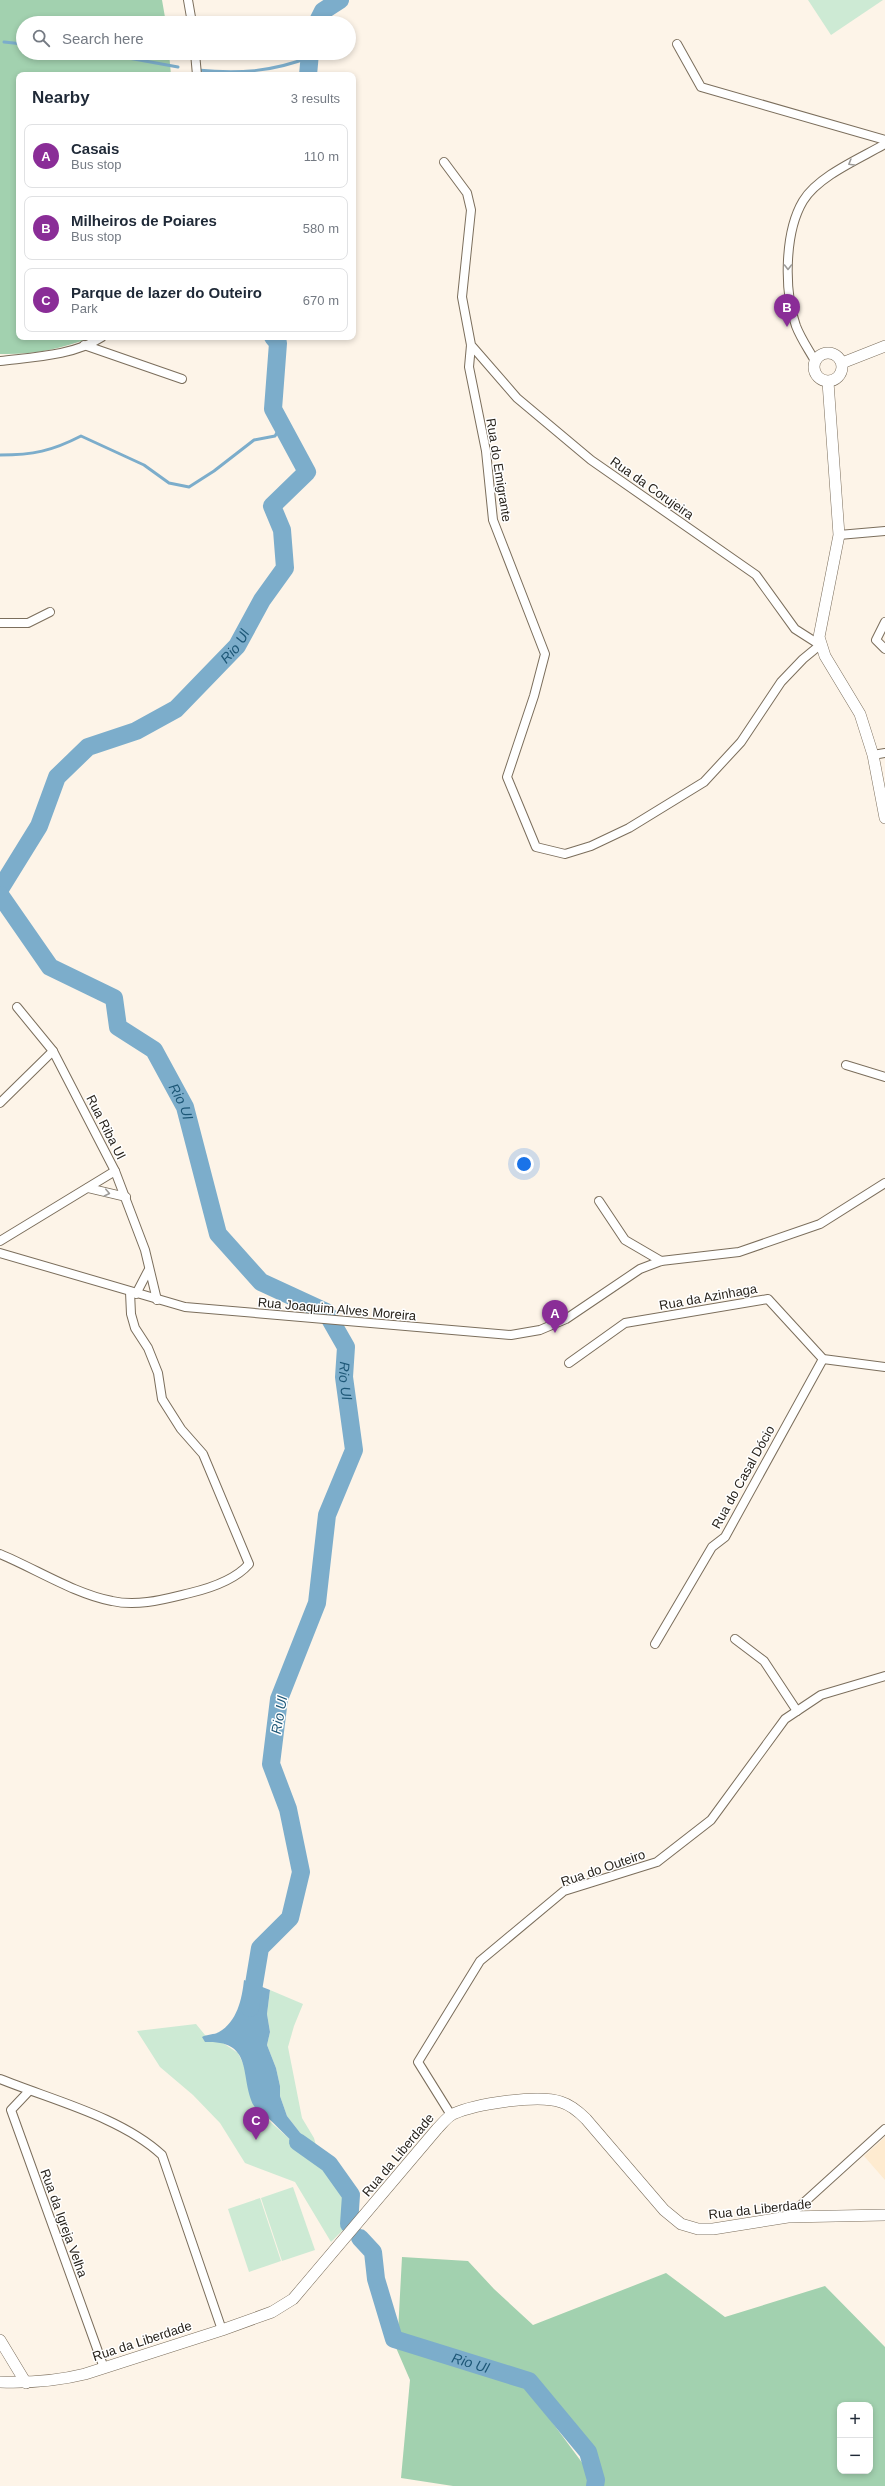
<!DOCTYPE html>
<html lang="en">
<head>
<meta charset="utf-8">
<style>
	:root { --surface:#fff; --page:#f6f6f7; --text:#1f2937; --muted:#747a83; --line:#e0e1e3; --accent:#8a2d97 }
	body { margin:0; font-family:Helvetica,sans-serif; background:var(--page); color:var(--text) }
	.controls { position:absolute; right:12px; bottom:12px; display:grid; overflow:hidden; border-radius:8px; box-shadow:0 2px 6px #0003 }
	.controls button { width:36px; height:36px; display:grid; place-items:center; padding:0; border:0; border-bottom:1px solid var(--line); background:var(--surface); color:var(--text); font:20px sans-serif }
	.you { position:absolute; left:524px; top:1164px; width:14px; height:14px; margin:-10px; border:3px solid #fff; border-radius:50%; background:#1a73e8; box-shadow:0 0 0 6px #1a73e833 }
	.badge { display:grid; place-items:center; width:26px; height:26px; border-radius:50%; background:var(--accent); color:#fff; font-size:13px; font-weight:700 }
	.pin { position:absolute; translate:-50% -33px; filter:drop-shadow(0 1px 2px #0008) }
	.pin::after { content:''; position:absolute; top:21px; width:14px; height:12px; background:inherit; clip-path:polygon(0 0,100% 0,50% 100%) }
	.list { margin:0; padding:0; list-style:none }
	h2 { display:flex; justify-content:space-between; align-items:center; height:52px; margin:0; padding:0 16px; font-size:17px }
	h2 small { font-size:13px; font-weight:400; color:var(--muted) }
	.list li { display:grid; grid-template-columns:26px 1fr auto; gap:12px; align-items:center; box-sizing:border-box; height:64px; margin:0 8px 8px; padding:0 8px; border:1px solid var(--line); border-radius:8px }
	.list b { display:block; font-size:15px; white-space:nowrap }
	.list p { margin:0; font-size:13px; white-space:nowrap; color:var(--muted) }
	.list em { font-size:13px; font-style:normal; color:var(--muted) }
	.icon { flex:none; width:22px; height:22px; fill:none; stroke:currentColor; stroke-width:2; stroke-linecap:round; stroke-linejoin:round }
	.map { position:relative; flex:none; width:885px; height:2486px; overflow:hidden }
	.search { position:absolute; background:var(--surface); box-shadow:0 2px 6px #0003; left:16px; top:16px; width:340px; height:44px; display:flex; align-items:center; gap:10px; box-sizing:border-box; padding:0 14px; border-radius:22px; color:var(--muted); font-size:15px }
	.panel { position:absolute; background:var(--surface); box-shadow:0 2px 6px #0003; left:16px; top:72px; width:340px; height:268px; border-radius:8px }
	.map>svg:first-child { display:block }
	.built { fill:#feebd0 }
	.green { fill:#cdead4 }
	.forest { fill:#a2d1af; fill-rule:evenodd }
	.water { fill:#7cadcb }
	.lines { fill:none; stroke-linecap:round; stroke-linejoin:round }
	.stream { stroke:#7cadcb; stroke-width:3 }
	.river { stroke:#7cadcb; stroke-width:18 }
	.street-casing { stroke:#7b6e5c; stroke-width:10 }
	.secondary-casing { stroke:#7b6e5c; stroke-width:12 }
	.street { stroke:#fff; stroke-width:8 }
	.secondary { stroke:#fff; stroke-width:11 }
	.oneway { stroke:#9e9c99 }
	.labels { text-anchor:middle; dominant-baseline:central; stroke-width:3; stroke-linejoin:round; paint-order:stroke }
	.street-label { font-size:13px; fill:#28231c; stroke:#fff }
	.water-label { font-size:14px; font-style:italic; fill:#1d5777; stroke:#fff }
</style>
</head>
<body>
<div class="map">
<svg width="885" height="2486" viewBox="0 0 885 2486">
	<rect width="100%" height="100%" fill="#fdf4e8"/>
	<path class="built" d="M885,2137V2180L864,2156Z"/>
	<g class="green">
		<path d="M808,0H883L831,35Z"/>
		<path d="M270,1990L303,2004L294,2026L288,2047L302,2118L314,2138L319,2157L329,2164L351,2195L349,2224L331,2242L295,2182L245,2163L220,2123L193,2095L160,2067L137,2031L196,2024L205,2035L220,2041L238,2053L245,2068L254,2106L258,2111L302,2150L318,2156L287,2116L280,2096V2086L276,2068L267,2045L270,2032L267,2014Z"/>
		<path d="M293,2187L315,2250L282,2261L261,2198Z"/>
		<path d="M260,2198L281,2261L249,2272L228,2209Z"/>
	</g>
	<g class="forest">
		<path d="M0,0H162L166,23H23V53H169L171,75H19V337H92C62,349 32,355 0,354Z"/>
		<path d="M402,2257L468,2261L494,2289L533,2325L666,2273L725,2317L825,2286L885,2347V2486H600L601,2479L593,2451L534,2377L398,2332ZM840,2405H870V2471H840Z"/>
		<path d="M394,2343L526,2387L592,2476L591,2486H453L401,2478L410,2380Z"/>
	</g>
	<path class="water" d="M244,1980L270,1990L267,2014L270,2032L267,2045L276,2068L280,2086V2096L287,2116L319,2157C293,2147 285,2133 266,2116C262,2113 257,2111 254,2106C239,2077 255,2040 205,2042L202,2037C207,2034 214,2035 219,2032C237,2022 242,1999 244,1980Z"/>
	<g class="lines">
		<g class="stream">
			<path d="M4,42L23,44"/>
			<path d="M101,53L178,67"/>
			<path d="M197,70C238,74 272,72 310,57"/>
			<path d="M0,455C33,455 52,451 81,436L144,465L169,483L189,487L214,471L254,440L275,436L282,424"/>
		</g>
		<g class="river">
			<path d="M317,23L323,11L340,0"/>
			<path d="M308,75L310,53"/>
			<path id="s1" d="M0,889L39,826L57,777L88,747L136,731L176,709L237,646L262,600L285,568L282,530L272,506L307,472L273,409L278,343L273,337"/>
			<path id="s2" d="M0,895L50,967L114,998L118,1027L154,1050L185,1107L218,1234L261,1282L326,1312L346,1347L344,1377L354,1450L327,1515L317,1603L279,1699L271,1764L288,1809L301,1872L290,1918L260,1948L250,2008"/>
			<path d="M298,2142L329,2164L351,2195L349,2224"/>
			<path id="s3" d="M360,2238L373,2252L376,2279L394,2339L529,2381L588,2452L596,2480L595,2486"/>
		</g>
		<g class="street-casing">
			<g id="street">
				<path d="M188,0L192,23"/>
				<path d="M677,44L701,87L885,140"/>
				<path d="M195,53L197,75"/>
				<path d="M444,162L467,193L471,210L462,297L471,345L469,367L486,451L493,520L545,654L534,696L507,777L536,847L565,854L591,846L629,828L704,782L741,742L781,682L803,659L820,645L795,629L756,575L591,460L517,398L471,345"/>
				<path d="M84,345L182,379"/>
				<path d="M0,361C33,357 73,356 102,337"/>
				<path d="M815,361C809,350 801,339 796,326C784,292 784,233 803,201C818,176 861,158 885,144"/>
				<path d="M839,535L885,531"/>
				<path d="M885,622L876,640L885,649"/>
				<path d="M0,623H28L50,612"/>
				<path d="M873,755L885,753"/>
				<path d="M17,1007L53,1051L115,1171L145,1250L157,1300"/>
				<path d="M846,1065L885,1077"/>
				<path d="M0,1103L53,1051"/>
				<path d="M88,1188L126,1197"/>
				<path d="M599,1201L625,1240L661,1261"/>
				<path d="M0,1241L115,1171"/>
				<path d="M0,1253L185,1307L511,1335L540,1330L566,1319L640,1269L661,1261L739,1252L820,1224L885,1183"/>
				<path d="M136,1294L148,1271"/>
				<path d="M569,1363L625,1323L768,1299L823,1359L885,1367"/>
				<path d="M0,1554C36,1569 75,1594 112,1601C138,1607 165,1599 190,1593C211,1588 235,1580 249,1564L203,1454L181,1429L162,1399L158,1373L148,1348L135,1328L131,1314L130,1292"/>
				<path d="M735,1639L764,1661L797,1711"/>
				<path d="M655,1644L712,1547L725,1537L823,1359"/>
				<path d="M0,2079C52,2100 121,2117 162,2155L222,2330"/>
				<path d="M29,2091L11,2110L104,2368"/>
				<path d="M451,2115L418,2062L480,1961L564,1891L657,1862L711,1820L785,1719L821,1695L885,1676"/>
				<path d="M788,2217L885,2129"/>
			</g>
		</g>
		<g class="secondary-casing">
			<g id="secondary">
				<circle cx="828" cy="367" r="14"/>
				<path d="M842,363L885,346"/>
				<path d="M828,382L839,535L819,637L825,656L860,714L873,755L885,818"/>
				<path d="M0,2340L26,2383"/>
				<path d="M0,2382C29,2383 57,2381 85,2374L222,2330L272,2312L293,2299L437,2129C442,2124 447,2117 453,2114C475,2104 538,2094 561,2102C571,2105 579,2112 586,2119L664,2210L681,2224L698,2229H713L788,2217L885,2215"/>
			</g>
		</g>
		<use href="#street" class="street"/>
		<use href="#secondary" class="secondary"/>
	</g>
	<defs><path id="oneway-chevron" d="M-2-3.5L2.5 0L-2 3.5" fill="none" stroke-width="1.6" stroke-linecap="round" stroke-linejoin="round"/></defs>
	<g class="oneway">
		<use href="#oneway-chevron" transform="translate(851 163) rotate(149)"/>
		<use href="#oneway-chevron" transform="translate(788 267) rotate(90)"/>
		<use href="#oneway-chevron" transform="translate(107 1193) rotate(13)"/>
	</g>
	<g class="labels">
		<g class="street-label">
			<text transform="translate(499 470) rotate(81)">Rua do Emigrante</text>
			<text transform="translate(652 488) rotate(35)">Rua da Corujeira</text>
			<text transform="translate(106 1127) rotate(63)">Rua Riba Ul</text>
			<text transform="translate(708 1297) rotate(-10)">Rua da Azinhaga</text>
			<text transform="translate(337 1309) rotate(5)">Rua Joaquim Alves Moreira</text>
			<text transform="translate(743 1477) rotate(-61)">Rua do Casal Dócio</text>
			<text transform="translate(603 1868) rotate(-19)">Rua do Outeiro</text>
			<text transform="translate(398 2155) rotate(-50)">Rua da Liberdade</text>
			<text transform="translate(760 2209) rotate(-6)">Rua da Liberdade</text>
			<text transform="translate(64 2223) rotate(70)">Rua da Igreja Velha</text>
			<text transform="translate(142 2341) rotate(-18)">Rua da Liberdade</text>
		</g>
		<g class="water-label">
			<text stroke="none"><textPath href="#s1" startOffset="352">Rio Ul</textPath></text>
			<text stroke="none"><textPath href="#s2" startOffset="289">Rio Ul</textPath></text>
			<text stroke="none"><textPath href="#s2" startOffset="637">Rio Ul</textPath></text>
			<text transform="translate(279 1715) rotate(-80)">Rio Ul</text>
			<text stroke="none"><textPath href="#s3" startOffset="189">Rio Ul</textPath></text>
		</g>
	</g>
</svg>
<div class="controls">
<button>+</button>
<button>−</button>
</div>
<div class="you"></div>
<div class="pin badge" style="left:555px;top:1333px">A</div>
<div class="pin badge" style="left:787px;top:327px">B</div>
<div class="pin badge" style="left:256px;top:2140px">C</div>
<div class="search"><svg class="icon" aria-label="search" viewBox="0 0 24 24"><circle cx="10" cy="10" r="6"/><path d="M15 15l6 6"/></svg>Search here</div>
<section class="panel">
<h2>Nearby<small>3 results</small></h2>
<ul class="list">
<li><span class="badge">A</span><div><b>Casais</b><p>Bus stop</p></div><em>110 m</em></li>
<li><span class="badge">B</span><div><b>Milheiros de Poiares</b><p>Bus stop</p></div><em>580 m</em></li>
<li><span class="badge">C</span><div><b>Parque de lazer do Outeiro</b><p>Park</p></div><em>670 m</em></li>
</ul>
</section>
</div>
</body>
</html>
